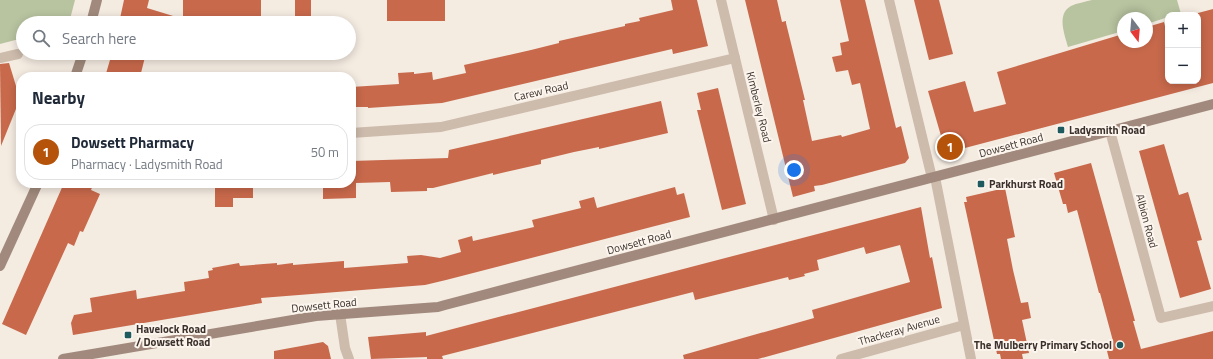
<!DOCTYPE html>
<html lang="en">
<head>
<meta charset="utf-8">
<style>
	:root { --surface:#fff; --page:#f6f6f7; --text:#1f2937; --muted:#747a83; --line:#e0e1e3; --accent:#b45309 }
	body { margin:0; font-family:"Titillium Web",sans-serif; background:var(--page); color:var(--text) }
	.controls { position:absolute; right:12px; top:12px; display:grid; overflow:hidden; border-radius:8px; box-shadow:0 2px 10px #0003 }
	.controls button { width:36px; height:36px; display:grid; place-items:center; padding:0; border:0; border-bottom:1px solid var(--line); background:var(--surface); color:var(--text); font:20px sans-serif }
	.compass { position:absolute; left:1117px; top:12px; width:36px; height:36px; border-radius:50%; background:var(--surface); box-shadow:0 2px 10px #0003; rotate:164deg }
	.you { position:absolute; left:794px; top:170px; width:14px; height:14px; margin:-10px; border:3px solid #fff; border-radius:50%; background:#1a73e8; box-shadow:0 0 0 6px #1a73e833 }
	.badge { display:grid; place-items:center; width:26px; height:26px; border-radius:50%; background:var(--accent); color:#fff; font-size:13px; font-weight:700 }
	.pin { position:absolute; translate:-50% -50%; border:2px solid #fff; box-shadow:0 1px 4px #0006 }
	.list { margin:0; padding:0; list-style:none }
	h2 { display:flex; justify-content:space-between; align-items:center; height:52px; margin:0; padding:0 16px; font-size:17px }
	h2 small { font-size:13px; font-weight:400; color:var(--muted) }
	.list li { display:grid; grid-template-columns:26px 1fr auto; gap:12px; align-items:center; box-sizing:border-box; height:56px; margin:0 8px 8px; padding:0 8px; border:1px solid var(--line); border-radius:16px }
	.list b { display:block; font-size:15px; white-space:nowrap }
	.list p { margin:0; font-size:13px; white-space:nowrap; color:var(--muted) }
	.list em { font-size:13px; font-style:normal; color:var(--muted) }
	.icon { flex:none; width:22px; height:22px; fill:none; stroke:currentColor; stroke-width:2; stroke-linecap:round; stroke-linejoin:round }
	.map { position:relative; flex:none; width:1213px; height:359px; overflow:hidden }
	.search { position:absolute; background:var(--surface); box-shadow:0 2px 10px #0003; left:16px; top:16px; width:340px; height:44px; display:flex; align-items:center; gap:10px; box-sizing:border-box; padding:0 14px; border-radius:22px; color:var(--muted); font-size:15px }
	.panel { position:absolute; background:var(--surface); box-shadow:0 2px 10px #0003; left:16px; top:72px; width:340px; height:116px; border-radius:16px }
	.map>svg:first-child { display:block }
	.green { fill:#b8c4a0 }
	.building { fill:#c8694b }
	.lines { fill:none; stroke-linecap:round; stroke-linejoin:round }
	.street { stroke:#cdbbac; stroke-width:10 }
	.secondary { stroke:#a18a7d; stroke-width:10 }
	.poi-dot { fill:#1f5a5e; stroke:#fbf5ee; stroke-width:1.5 }
	.labels { text-anchor:middle; dominant-baseline:central; stroke-width:4; stroke-linejoin:round; paint-order:stroke }
	.street-label { font-size:11px; fill:#3b302b; stroke:#fbf5ee }
	.poi-label { font-size:11px; font-weight:bold; fill:#3b302b; stroke:#fbf5ee; text-anchor:start }
</style>
</head>
<body>
<div class="map">
<svg width="1213" height="359" viewBox="0 0 1213 359">
	<rect width="100%" height="100%" fill="#f4ebe1"/>
	<g class="green">
		<path d="M0,0H75L69,23H23V38L0,44Z"/>
		<path d="M1092,0H1177L1181,14L1176,15H1168V17L1147,24V18H1123V31L1068,47C1065,35 1056,14 1071,6C1077,3 1085,2 1092,0Z"/>
	</g>
	<g class="building">
		<path d="M124,0H149L147,8L183,19V0H261V20L215,19V22H200V23H119Z"/>
		<rect x="295" y="0" width="16" height="23"/>
		<rect x="387" y="0" width="58" height="21"/>
		<path d="M671,0H697L708,46L673,54L672,49L442,103L368,108V107H351V87L399,84L398,73L414,72V74L432,72L433,80L466,73L464,65L531,50L559,43V41L625,26V24L640,21L639,18L673,10Z"/>
		<path d="M745,0H777L782,22L786,21V23L805,100H803L812,141L841,135L842,137L870,129L860,83L852,85L848,70L836,72L832,57L842,55L840,43L849,41L840,0H865L896,128L901,126L909,158L905,163L822,185L814,186L815,191L793,197Z"/>
		<path d="M914,0H939L953,54L929,60Z"/>
		<path d="M1213,9V83L946,153L928,91L965,81L974,112L1006,104L997,72L1123,34V42H1147V27L1164,22L1168,38V81H1198V13Z"/>
		<path d="M112,53H146L140,77H105Z"/>
		<path d="M9,63L20,99L1,146L0,64Z"/>
		<path d="M718,88L746,204L722,210L697,110H701L697,93Z"/>
		<path d="M661,101L668,133L599,149V147L574,152L541,160V164L493,175V173L433,188H427V191L391,192L390,182L356,183V198L323,199V183H351V161L448,158L449,150Z"/>
		<path d="M1164,144L1179,195L1188,192L1202,240L1197,241L1211,289L1180,298L1139,151Z"/>
		<path d="M1091,163L1135,321H1133L1141,349L1213,331V359H1109L1105,343L1113,341L1100,293H1099L1077,210L1068,213L1066,204H1063L1054,173Z"/>
		<path d="M64,183H94L91,190L100,194L83,232L80,231L74,246L68,243L26,335L2,324Z"/>
		<path d="M215,183H253V198H233V207H215Z"/>
		<path d="M675,187L677,195L684,193L690,217L446,280L425,285L261,298L262,303L73,335L71,323L74,315L92,312L90,298L136,290L137,299L185,291L184,282L209,278L208,271L213,270L212,268L239,263L240,266L277,263V265L293,263V265L344,261V268L408,263L407,256L421,255L440,258L461,252L458,240L472,236L473,241L534,227L532,220L581,208L579,201L594,197L597,208Z"/>
		<path d="M1005,188L1015,237L1007,239L1013,270L1021,303L1028,302L1031,318L1022,320L1029,353L1022,354L1023,359H1001L1000,354H997L964,202H967L966,197Z"/>
		<path d="M921,207L930,258L932,257L942,308L758,359H684L683,355L814,318L812,310L910,282L900,245L866,254L864,247L817,260L819,270L804,274L805,276L789,280L788,277L695,300L693,292L442,356L443,359H427V357L371,359L368,337L426,332V336Z"/>
		<path d="M323,342L328,346L331,359H274V351Z"/>
	</g>
	<g class="lines">
		<g class="street">
			<path d="M721,0L774,220"/>
			<path d="M889,0L932,178"/>
			<path d="M0,58L18,54"/>
			<path d="M1110,131L1161,318L1213,306"/>
			<path d="M351,133L441,127L735,58"/>
			<path d="M935,177L971,359"/>
			<path d="M340,314L345,348L349,359"/>
			<path d="M841,359L964,325"/>
		</g>
		<g class="secondary">
			<path d="M91,23L97,0"/>
			<path d="M75,77L83,53"/>
			<path d="M0,266L38,183"/>
			<path d="M63,359L316,316L438,307L445,305L1213,104"/>
		</g>
	</g>
	<g class="poi-dot">
		<rect x="1057" y="126" width="8" height="8" rx="2"/>
		<rect x="977" y="180" width="8" height="8" rx="2"/>
		<rect x="124" y="331" width="8" height="8" rx="2"/>
		<circle cx="1120" cy="345" r="4"/>
	</g>
	<g class="labels">
		<g class="street-label">
			<text transform="translate(541 91) rotate(-13)">Carew Road</text>
			<text transform="translate(759 107) rotate(76)">Kimberley Road</text>
			<text transform="translate(1011 145) rotate(-15)">Dowsett Road</text>
			<text transform="translate(1147 221) rotate(75)">Albion Road</text>
			<text transform="translate(639 242) rotate(-15)">Dowsett Road</text>
			<text transform="translate(324 305) rotate(-6)">Dowsett Road</text>
			<text transform="translate(899 330) rotate(-16)">Thackeray Avenue</text>
		</g>
		<g class="poi-label">
			<text x="1069" y="130">Ladysmith Road</text>
			<text x="989" y="184">Parkhurst Road</text>
			<text x="136" y="329">Havelock Road<tspan x="136" dy="13">/ Dowsett Road</tspan></text>
			<text x="1112" y="345" text-anchor="end">The Mulberry Primary School</text>
		</g>
	</g>
</svg>
<div class="controls">
<button>+</button>
<button>−</button>
</div>
<svg class="compass" viewBox="-18 -18 36 36"><path d="M0-13l5 13h-10z" fill="#e53935"/><path d="M0 13l5-13h-10z" fill="#747a83"/></svg>
<div class="you"></div>
<div class="pin badge" style="left:950px;top:147px">1</div>
<div class="search"><svg class="icon" aria-label="search" viewBox="0 0 24 24"><circle cx="10" cy="10" r="6"/><path d="M15 15l6 6"/></svg>Search here</div>
<section class="panel">
<h2>Nearby<small></small></h2>
<ul class="list">
<li><span class="badge">1</span><div><b>Dowsett Pharmacy</b><p>Pharmacy · Ladysmith Road</p></div><em>50 m</em></li>
</ul>
</section>
</div>
</body>
</html>
